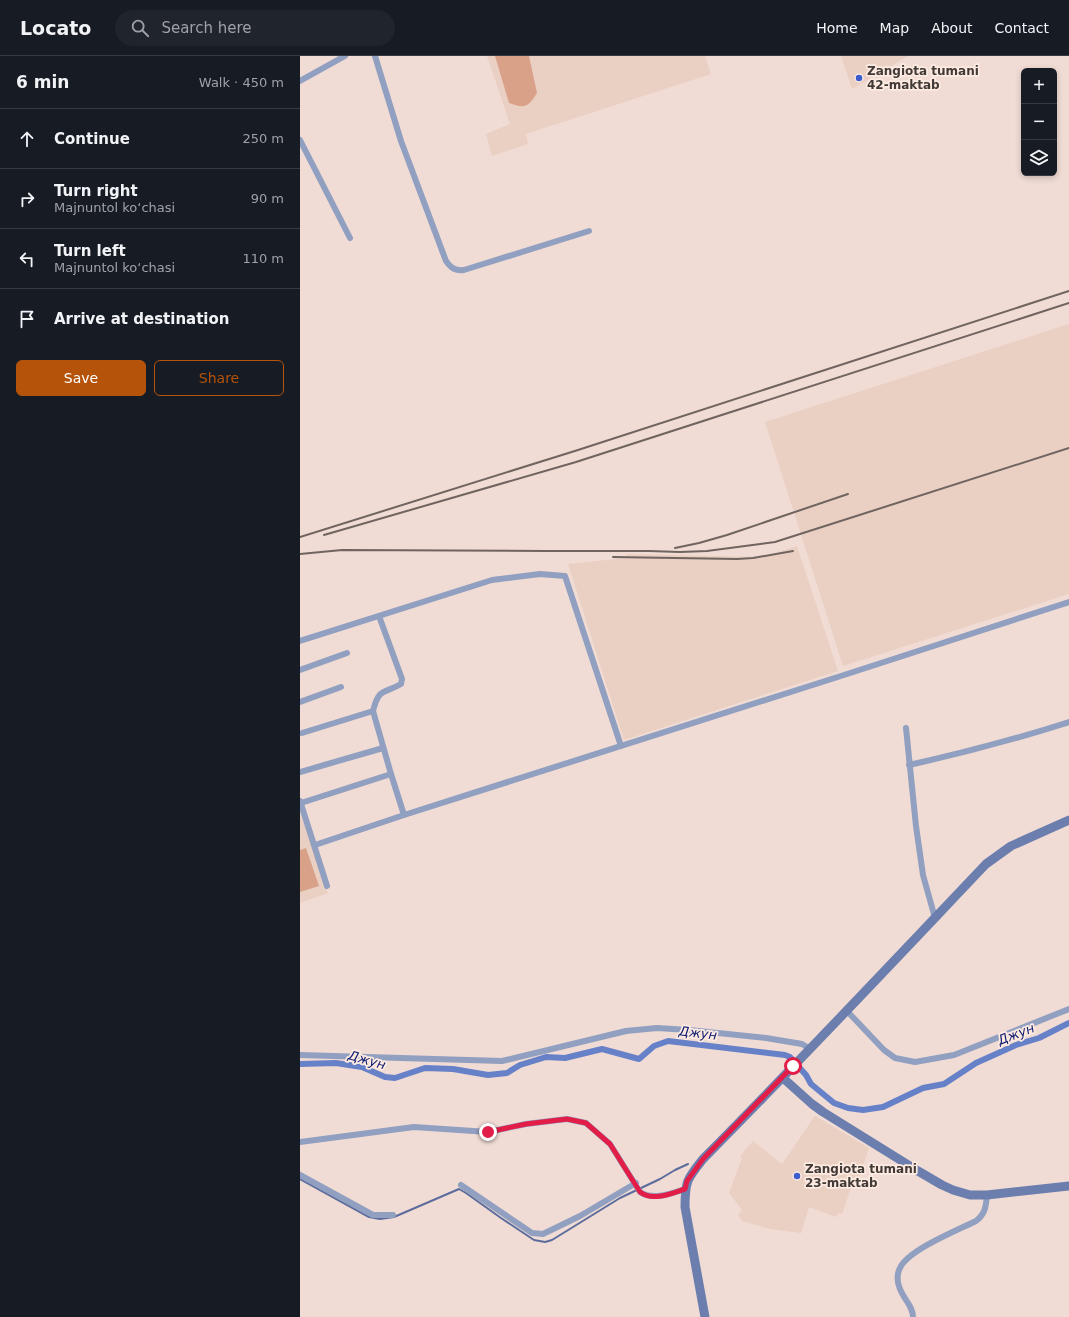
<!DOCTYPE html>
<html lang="en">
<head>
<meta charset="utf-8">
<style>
	:root { --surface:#171b24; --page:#20242c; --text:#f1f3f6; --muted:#9ea1a6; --line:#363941; --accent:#b45309 }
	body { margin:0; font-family:"DejaVu Sans",sans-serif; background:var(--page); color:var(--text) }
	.controls { position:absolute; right:12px; top:12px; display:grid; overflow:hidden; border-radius:6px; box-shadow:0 2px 6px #0003 }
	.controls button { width:36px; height:36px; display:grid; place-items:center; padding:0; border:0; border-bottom:1px solid var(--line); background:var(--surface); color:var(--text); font:20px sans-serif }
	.stop { position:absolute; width:12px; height:12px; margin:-9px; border:3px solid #e11d48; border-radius:50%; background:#fff }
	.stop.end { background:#e11d48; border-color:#fff; box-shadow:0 1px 4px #0008 }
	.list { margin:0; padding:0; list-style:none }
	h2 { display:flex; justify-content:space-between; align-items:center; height:52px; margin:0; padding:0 16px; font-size:17px }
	h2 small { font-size:13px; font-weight:400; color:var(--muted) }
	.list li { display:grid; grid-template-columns:26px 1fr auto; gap:12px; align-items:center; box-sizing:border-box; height:60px; padding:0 16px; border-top:1px solid var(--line) }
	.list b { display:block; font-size:15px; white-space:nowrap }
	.list p { margin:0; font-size:13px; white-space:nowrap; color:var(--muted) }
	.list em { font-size:13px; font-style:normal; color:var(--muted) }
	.actions { display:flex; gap:8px; padding:12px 16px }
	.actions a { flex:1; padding:9px 0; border:1px solid var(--accent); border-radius:6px; text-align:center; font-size:14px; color:var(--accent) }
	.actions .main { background:var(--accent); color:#fff }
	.icon { flex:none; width:22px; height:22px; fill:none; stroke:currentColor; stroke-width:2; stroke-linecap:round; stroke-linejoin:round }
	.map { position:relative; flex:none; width:769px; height:1261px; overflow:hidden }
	header { display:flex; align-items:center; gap:24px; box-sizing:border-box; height:56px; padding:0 20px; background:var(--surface); border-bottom:1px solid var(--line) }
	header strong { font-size:19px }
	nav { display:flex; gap:22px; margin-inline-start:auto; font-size:14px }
	.search { width:280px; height:36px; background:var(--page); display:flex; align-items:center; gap:10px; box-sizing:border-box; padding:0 14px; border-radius:22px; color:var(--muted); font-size:15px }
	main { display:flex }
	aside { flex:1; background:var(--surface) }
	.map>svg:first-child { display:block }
	.built { fill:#eacfc3 }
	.green { fill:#daa189 }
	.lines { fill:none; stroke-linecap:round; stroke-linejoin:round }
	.stream { stroke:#5c6c9c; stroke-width:2 }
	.canal { stroke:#6781c8; stroke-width:6 }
	.minor { stroke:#919fc0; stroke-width:6 }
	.secondary { stroke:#6b7eae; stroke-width:9 }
	.rail { stroke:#6f645f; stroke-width:2 }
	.route { stroke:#e11d48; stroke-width:5 }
	.poi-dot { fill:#3c5dce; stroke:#fdeae1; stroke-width:1.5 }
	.labels { text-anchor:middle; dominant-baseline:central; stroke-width:3.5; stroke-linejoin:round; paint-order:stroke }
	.poi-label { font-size:12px; font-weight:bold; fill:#423a37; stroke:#fdeae1; text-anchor:start }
	.water-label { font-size:13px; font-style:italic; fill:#0e1c70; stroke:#fdeae1 }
</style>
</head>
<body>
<header>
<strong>Locato</strong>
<div class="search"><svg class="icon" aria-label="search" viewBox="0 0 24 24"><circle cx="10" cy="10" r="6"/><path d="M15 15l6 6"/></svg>Search here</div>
<nav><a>Home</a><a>Map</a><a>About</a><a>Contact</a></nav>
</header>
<main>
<aside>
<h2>6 min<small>Walk · 450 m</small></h2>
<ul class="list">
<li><svg class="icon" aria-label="ahead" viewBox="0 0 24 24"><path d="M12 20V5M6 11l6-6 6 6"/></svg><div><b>Continue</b></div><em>250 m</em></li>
<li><svg class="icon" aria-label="right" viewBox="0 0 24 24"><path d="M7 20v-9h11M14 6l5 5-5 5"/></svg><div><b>Turn right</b><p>Majnuntol ko‘chasi</p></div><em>90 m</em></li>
<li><svg class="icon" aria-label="left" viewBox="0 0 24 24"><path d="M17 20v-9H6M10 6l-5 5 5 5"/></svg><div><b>Turn left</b><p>Majnuntol ko‘chasi</p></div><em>110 m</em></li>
<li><svg class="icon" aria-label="arrive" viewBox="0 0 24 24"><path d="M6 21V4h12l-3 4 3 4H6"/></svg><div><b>Arrive at destination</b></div></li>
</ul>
<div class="actions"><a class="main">Save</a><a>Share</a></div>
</aside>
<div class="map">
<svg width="769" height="1261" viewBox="0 0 769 1261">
	<rect width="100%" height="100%" fill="#f0dcd4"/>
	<g class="built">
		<path d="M187,0H405L411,18L226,78L228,88L192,100L186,78L210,68Z"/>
		<path d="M541,0H608L552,33Z"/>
		<path d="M769,268V538L543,610L465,366Z"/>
		<path d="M497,490L538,615L324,684L268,508L325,502L327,498L461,501Z"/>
		<path d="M0,756L28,837L0,847Z"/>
		<path d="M515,1060L569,1092L555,1133L551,1132L542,1158L538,1157L536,1161L509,1151L501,1177L470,1173L442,1165L438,1159L442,1154L429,1137L442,1102L440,1100L453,1085L482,1108Z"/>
	</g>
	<g class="green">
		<path d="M195,0H229L237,37C228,51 225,53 209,47Z"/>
		<path d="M6,792L19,830L0,836V794Z"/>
	</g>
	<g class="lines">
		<path class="stream" d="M0,1123L69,1161L80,1163L94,1161L159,1133L166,1137L201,1162L234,1184L245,1186L252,1184L320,1142L360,1123L375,1114L388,1108"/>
		<path class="canal" d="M0,1008L36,1007L62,1011L85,1021L95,1022L125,1012L153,1013L188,1019L207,1017L220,1009L246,1001L265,1002L302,993L339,1003L354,990L368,985L485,999L490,1001L506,1019L511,1028L534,1047L548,1052L563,1054L583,1051L623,1032L644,1028L676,1007L716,989L739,982L769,967"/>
		<g class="minor">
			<path d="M75,0L101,85L146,205C151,212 155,215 164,214L289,175"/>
			<path d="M0,25L45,0"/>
			<path d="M0,84L50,182"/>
			<path d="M0,585L192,524L240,518L265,520L321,690"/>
			<path d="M0,614L47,597"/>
			<path d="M0,646L41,631"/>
			<path d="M73,655L91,718L104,759"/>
			<path d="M606,672L616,770L623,819L635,862"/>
			<path d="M2,677L73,655C79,631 84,638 101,628L102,623L79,560"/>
			<path d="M609,709C663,697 716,683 769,666"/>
			<path d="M0,716L83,692"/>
			<path d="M0,745L27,830"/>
			<path d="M1,747L91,718"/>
			<path d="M15,789L104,759L544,619L769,546"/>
			<path d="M547,955L584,994L595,1002L615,1006L654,999L769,953"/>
			<path d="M0,999L202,1005L326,975L357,972L389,974L466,982L502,988L510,993"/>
			<path d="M0,1086L114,1071L188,1076L226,1068L267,1063L286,1067L310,1088L340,1136C353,1145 372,1137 385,1133"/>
			<path d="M0,1119L73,1159H93"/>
			<path d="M161,1129L232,1177L243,1178L280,1160L336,1127"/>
			<path d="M613,1261C613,1249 602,1242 599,1230C597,1225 597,1217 600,1212C608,1194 658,1174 676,1165C685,1158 686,1151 687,1139"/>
		</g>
		<g class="secondary">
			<path d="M483,1022L512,1048L523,1056L618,1115L642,1129L653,1134L670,1139H687L769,1130"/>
			<path d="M405,1261L385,1151C385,1125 387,1123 403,1103C499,1006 592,907 686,808L711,790L769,764"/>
		</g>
		<g class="rail">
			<path d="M24,479L276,406L769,247"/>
			<path d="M0,481L278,394L769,235"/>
			<path d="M375,492L399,487L427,479L548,438"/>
			<path d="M0,498L42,494L246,495H349L380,496L407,495L475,486L769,392"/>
			<path d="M313,501L437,503L453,502L493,495"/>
		</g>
	</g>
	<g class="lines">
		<path class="route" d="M188,1076L226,1068L267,1063L286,1067L310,1088L340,1136C353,1146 372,1137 385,1133L387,1125L403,1103L493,1010"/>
	</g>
	<g class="poi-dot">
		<circle cx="559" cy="22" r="4"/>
		<circle cx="497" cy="1120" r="4"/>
	</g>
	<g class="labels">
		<g class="poi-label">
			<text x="567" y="15">Zangiota tumani<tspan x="567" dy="14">42-maktab</tspan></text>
			<text x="505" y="1113">Zangiota tumani<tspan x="505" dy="14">23-maktab</tspan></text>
		</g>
		<g class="water-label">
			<text transform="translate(398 977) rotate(7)">Джун</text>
			<text transform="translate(716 978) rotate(-21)">Джун</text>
			<text transform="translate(67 1004) rotate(16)">Джун</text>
		</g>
	</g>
</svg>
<div class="controls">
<button>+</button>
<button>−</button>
<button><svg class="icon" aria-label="layers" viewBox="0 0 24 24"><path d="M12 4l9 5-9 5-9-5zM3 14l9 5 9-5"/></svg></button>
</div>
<div class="stop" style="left:493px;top:1010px"></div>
<div class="stop end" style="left:188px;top:1076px"></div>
</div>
</main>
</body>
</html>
